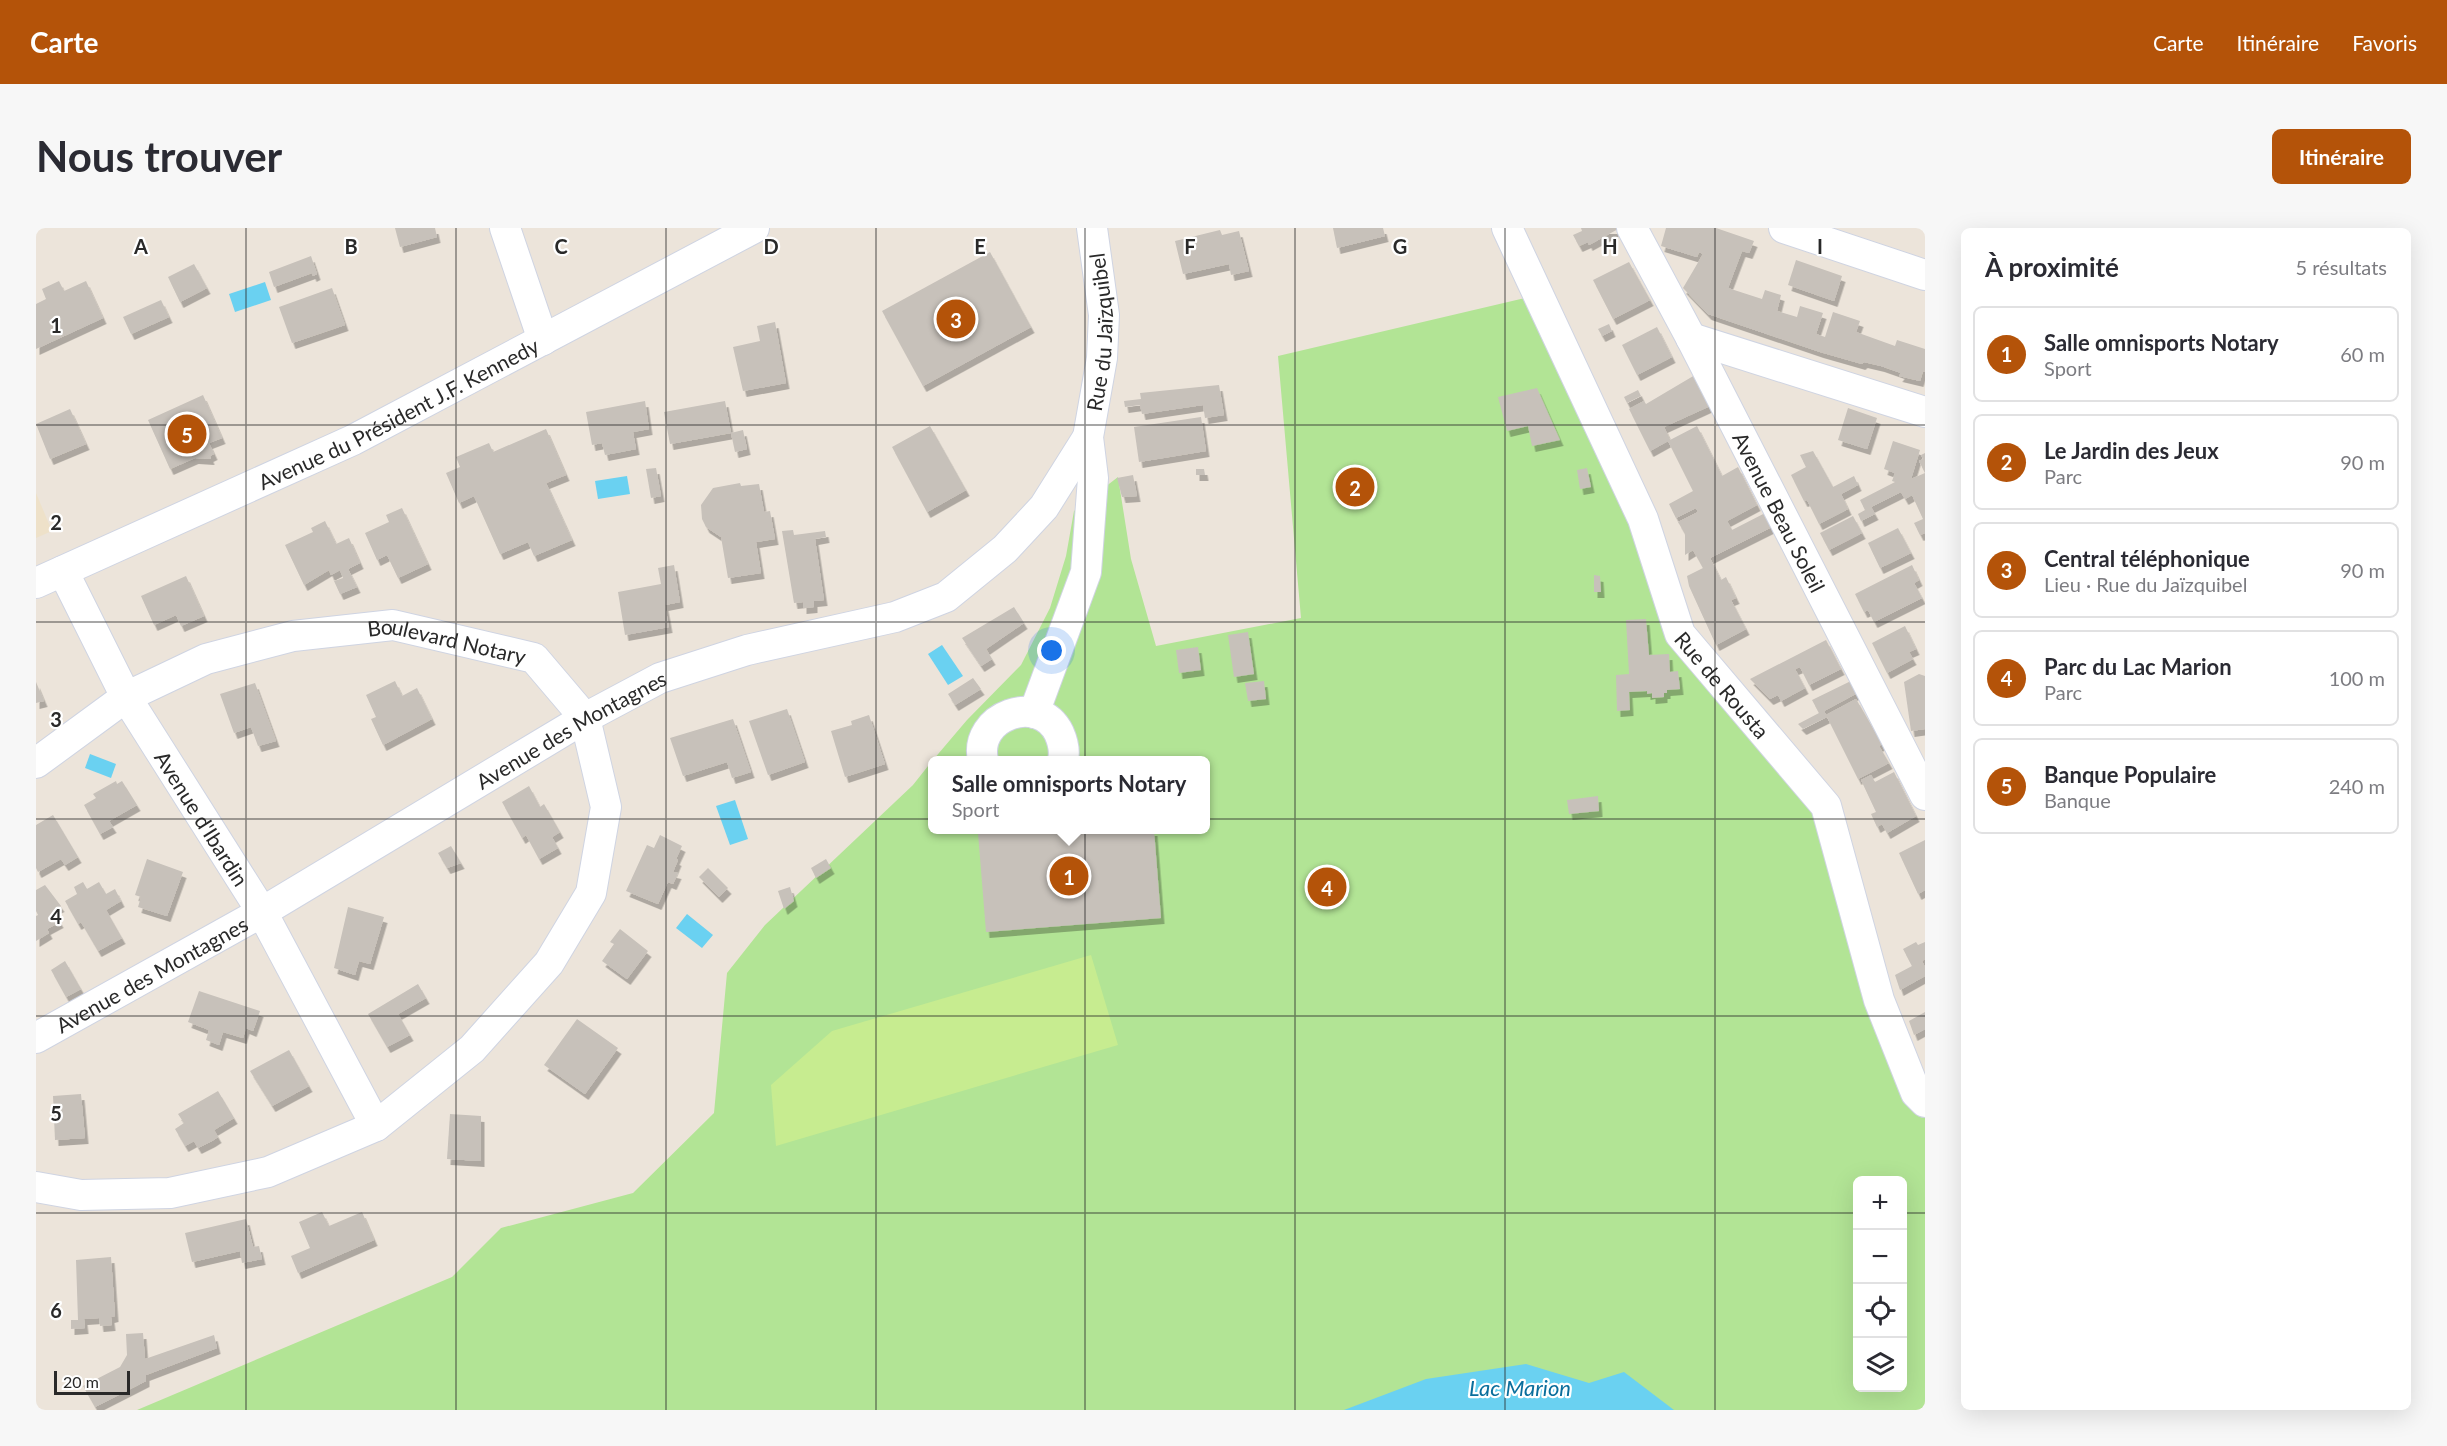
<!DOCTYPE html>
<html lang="fr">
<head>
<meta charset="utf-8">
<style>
	:root { --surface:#fff; --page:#f7f7f7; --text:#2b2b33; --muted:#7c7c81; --line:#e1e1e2; --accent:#b45309 }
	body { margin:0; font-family:Lato,sans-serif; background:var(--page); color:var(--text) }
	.controls { position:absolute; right:18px; bottom:18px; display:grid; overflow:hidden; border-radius:9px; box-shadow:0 6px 24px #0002 }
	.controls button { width:54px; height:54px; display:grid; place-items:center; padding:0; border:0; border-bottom:2px solid var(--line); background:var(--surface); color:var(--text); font:30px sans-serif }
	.scale { position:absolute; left:18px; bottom:15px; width:76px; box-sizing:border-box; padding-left:6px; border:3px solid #292929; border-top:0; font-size:16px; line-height:21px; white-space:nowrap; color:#292929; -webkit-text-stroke:4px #fff; paint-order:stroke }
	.you { position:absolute; left:1016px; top:423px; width:21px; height:21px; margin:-15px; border:4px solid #fff; border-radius:50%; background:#1a73e8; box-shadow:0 0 0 9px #1a73e833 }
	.badge { display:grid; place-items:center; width:39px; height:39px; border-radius:50%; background:var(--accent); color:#fff; font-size:20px; font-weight:700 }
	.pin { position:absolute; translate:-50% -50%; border:3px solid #fff; box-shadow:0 2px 6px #0006 }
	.popup { position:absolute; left:892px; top:528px; width:282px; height:78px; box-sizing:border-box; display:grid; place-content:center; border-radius:9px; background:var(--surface); filter:drop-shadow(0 2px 4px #0005); font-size:20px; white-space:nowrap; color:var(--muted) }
	.popup b { font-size:22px; color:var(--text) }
	.popup::after { content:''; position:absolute; left:50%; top:100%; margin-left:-12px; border:12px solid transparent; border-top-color:var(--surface) }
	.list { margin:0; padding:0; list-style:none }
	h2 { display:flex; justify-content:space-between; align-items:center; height:78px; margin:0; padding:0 24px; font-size:26px }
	h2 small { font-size:20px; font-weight:400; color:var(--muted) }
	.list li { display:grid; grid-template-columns:39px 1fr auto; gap:18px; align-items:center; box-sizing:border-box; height:96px; margin:0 12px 12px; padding:0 12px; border:2px solid var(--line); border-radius:9px }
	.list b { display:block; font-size:22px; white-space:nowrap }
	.list p { margin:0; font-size:20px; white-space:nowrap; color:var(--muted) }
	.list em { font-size:20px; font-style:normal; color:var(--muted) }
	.icon { flex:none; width:33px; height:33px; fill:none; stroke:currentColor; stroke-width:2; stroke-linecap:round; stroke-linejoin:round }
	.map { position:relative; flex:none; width:1889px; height:1182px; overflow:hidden; border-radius:9px }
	header { display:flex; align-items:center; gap:36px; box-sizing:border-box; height:84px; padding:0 30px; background:var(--accent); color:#fff }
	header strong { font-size:28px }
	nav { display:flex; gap:33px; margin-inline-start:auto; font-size:21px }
	.intro { display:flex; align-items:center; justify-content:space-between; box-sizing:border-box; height:144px; padding:0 36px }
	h1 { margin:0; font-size:42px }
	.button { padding:15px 27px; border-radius:9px; background:var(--accent); color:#fff; font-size:21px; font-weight:700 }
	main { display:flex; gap:36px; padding:0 36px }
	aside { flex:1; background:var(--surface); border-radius:9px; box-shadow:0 6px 24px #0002 }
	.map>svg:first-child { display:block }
	.education { fill:#eee1c9 }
	.green { fill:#b2e495; fill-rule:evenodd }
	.pitch { fill:#c7ec90 }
	.water { fill:#6ad1f1 }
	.building { fill:#c7c1ba; filter:url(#shadow) }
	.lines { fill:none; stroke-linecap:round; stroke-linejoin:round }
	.minor-casing { stroke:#cfd4e2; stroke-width:32 }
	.minor { stroke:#fff; stroke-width:30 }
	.grid { fill:none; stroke:#292929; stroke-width:1.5; stroke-opacity:0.55 }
	.labels { text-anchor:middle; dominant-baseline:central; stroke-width:4.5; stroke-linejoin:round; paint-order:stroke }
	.street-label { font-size:21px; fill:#292929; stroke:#fff }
	.water-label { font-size:22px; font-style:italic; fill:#0a6e9c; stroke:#fff }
	.grid-label { font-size:20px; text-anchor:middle; font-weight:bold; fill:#292929; stroke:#fff; stroke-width:4.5; stroke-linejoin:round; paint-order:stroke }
</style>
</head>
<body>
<header>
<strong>Carte</strong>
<nav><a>Carte</a><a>Itinéraire</a><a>Favoris</a></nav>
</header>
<div class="intro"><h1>Nous trouver</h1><a class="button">Itinéraire</a></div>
<main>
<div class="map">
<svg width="1889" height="1182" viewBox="0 0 1889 1182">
	<defs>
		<filter id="shadow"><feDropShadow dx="3.5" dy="6" stdDeviation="0" flood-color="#0004"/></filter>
	</defs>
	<rect width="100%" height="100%" fill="#ece4da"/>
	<path class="education" d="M0,265L16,303L0,310Z"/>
	<path class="green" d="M1502,67L1644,406L1790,578L1889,874V1182H101L416,1049L465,1000L597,965L678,885L691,745L729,697L877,557L896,533V602H1170V532H897L931,492L985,437L1014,380L1030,328L1038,283L1082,249L1095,331L1120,418L1265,390L1242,128ZM1822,952H1866V1160H1822Z"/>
	<path class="pitch" d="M1055,727L1082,817L740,918L735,857L796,803Z"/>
	<g class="water">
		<path d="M229,54L235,72L199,84L193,66Z"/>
		<path d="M591,248L594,266L562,271L559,253Z"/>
		<path d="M906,417L927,448L912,457L892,426Z"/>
		<path d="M54,526L80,536L75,550L49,540Z"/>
		<path d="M699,572L712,611L694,617L680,578Z"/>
		<path d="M651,686L677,707L666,720L640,700Z"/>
		<path d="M1490,1136L1553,1155L1588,1144L1638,1182H1308L1390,1151Z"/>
	</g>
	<g class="building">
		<path d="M359,0H399L401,9L364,19Z"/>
		<path d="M1297,0H1347L1349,8L1301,20Z"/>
		<path d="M1545,0H1584L1553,17L1552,14L1543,18L1537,7L1546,3Z"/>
		<path d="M1630,0H1680L1718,13L1713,25L1706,23L1692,60L1726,71L1729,62L1745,67L1741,83L1761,89L1764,78L1787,85L1780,106L1789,109L1797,84L1824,93L1820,104L1859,118L1861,112L1889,121V144L1887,143L1884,153L1863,148L1865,145L1845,138L1828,134L1826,136L1784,124L1672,86L1647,60L1667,26L1663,24L1661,29L1625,18Z"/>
		<path d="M1184,2L1186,7L1203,3L1213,43L1195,47L1193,36L1147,46L1139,13Z"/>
		<path d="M954,24L995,99L887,158L846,83Z"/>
		<path d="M275,28L281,46L277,48L276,45L238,59L233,44Z"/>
		<path d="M1760,32L1806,48L1798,73L1752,57Z"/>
		<path d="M1593,34L1614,72L1577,91L1557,52Z"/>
		<path d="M158,36L171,60L144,74L132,49Z"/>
		<path d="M23,53L28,63L50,53L67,90L0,121V76L10,71L6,61Z"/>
		<path d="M296,60L309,97L256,115L243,79Z"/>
		<path d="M125,72L133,89L95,106L87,89Z"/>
		<path d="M739,94L750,155L707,163L697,119L724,113L721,98Z"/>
		<path d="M1573,96L1576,103L1566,108L1562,101Z"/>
		<path d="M1621,99L1636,129L1601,147L1586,117Z"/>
		<path d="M1659,147L1674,178L1628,199L1634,212L1661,198L1686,248L1702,239L1721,277L1691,293L1696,302L1735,282L1742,296L1674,330L1685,352L1690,349L1700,370L1695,372L1710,401L1680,417L1653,358L1651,348L1667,340L1657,322L1649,327V306L1642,294L1662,284L1660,280L1640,290L1633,276L1657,263L1632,213L1614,223L1593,181L1608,173L1610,176Z"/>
		<path d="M1183,157L1188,187L1169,190L1167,177L1106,186L1104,177L1089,179L1088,173L1105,171L1104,165Z"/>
		<path d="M1501,160L1524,212L1496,218L1492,198L1471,203L1462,169Z"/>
		<path d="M1602,162L1605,168L1591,175L1588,169Z"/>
		<path d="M167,167L186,210L173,215L178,226L174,228L175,231L159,230L134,241L112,192Z"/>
		<path d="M609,173L613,201L597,204L600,221L569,227L566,215L556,217L550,184Z"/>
		<path d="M689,173L695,205L634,216L628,184Z"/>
		<path d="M1812,180L1841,190L1831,221L1802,212Z"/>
		<path d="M34,181L50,216L14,231L0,196Z"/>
		<path d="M1165,189L1170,223L1103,234L1098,199Z"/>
		<path d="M894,198L930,262L891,284L856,219Z"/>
		<path d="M510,201L530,247L510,255L536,312L498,328L492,314L464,326L438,268L423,275L410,245L424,239L420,229L453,215L457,224Z"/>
		<path d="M707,202L711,221L699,224L695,205Z"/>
		<path d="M1857,213L1884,222L1875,251L1889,245L1883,233L1887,231L1885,227L1889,225V305L1884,307L1878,295L1887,291L1876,267L1869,271L1865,264L1835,279L1839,286L1825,293L1822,286L1829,282L1824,272L1859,254L1856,253L1859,245L1848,241Z"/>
		<path d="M1777,223L1797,259L1818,248L1822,257L1805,266L1812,281L1783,296L1771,272L1768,273L1755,247L1770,239L1764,227Z"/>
		<path d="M620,240L625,268L615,270L610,241Z"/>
		<path d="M1551,240L1555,259L1544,261L1541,242Z"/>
		<path d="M1160,241H1168L1169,247H1160Z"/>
		<path d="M1097,247L1101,268L1086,269L1081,250Z"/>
		<path d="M704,255L705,258L723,256L728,284L734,283L739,311L720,314L725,345L692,350L685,309L670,299L666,291L665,277L677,260Z"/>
		<path d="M366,280L392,336L362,350L351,327L341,332L329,305L353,294L350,287Z"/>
		<path d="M1817,288L1826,305L1793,322L1784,305Z"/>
		<path d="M289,293L300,316L313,310L324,335L312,341L321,359L304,366L298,353L307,350L304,342L295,347L293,342L268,357L249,317L277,304L275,300Z"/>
		<path d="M1862,300L1875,325L1844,340L1832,315Z"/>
		<path d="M757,302L758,307L789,303L790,309L779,311L788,372L778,373V379L767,380V374L758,375L746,303Z"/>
		<path d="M638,337L644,374L629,377L633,399L589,407L582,364L625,356L622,340Z"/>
		<path d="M1876,337L1883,352L1878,355L1886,370L1838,394L1832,382L1828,384L1819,366Z"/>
		<path d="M1558,347L1564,348L1565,364H1558Z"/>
		<path d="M150,348L168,388L145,398L140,387L118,397L105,368Z"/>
		<path d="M978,379L988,395L950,421L956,431L945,438L926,410Z"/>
		<path d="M1610,391L1613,427L1633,426L1634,444L1642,443L1644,461L1631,462V465H1628V469L1616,470V465L1611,466V463L1593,464L1594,482L1581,483L1580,447L1593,446L1590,392Z"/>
		<path d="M1869,398L1880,421L1873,424L1877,431L1851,445L1836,415Z"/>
		<path d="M1212,404L1218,446L1198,449L1192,407Z"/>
		<path d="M1790,412L1805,441L1773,457L1764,439L1759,441L1769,460L1745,473L1742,467L1734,471L1714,451Z"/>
		<path d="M1162,419L1165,442L1143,445L1140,422Z"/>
		<path d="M1883,446L1889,448V501L1875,503L1868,454Z"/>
		<path d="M937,450L945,461L919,477L912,466Z"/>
		<path d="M1821,450L1827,462L1788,483L1790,487L1820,471L1846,516L1843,518L1853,535L1822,551L1791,489L1767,501L1762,496L1783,485L1776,472Z"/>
		<path d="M359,453L366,468L381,460L396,491L347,517L335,491L340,489L330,467Z"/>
		<path d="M1228,453L1230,471L1212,473L1209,455Z"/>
		<path d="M0,454L8,473L0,475Z"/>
		<path d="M219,455L240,513L222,518L215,499L198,505L184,466Z"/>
		<path d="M751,481L769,534L732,547L713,493Z"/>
		<path d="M833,487L849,536L809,549L795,503L816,497L815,493Z"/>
		<path d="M697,491L715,544L696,550L691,534L647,548L634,510Z"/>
		<path d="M1858,544L1880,588L1851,605L1846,596L1841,599L1835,586L1840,584L1825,552L1835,547L1839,554Z"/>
		<path d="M80,553L81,556L86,553L101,577L73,593L77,599L64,606L48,577L60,570L57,566Z"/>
		<path d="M493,558L504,579L508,576L524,604L516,609L522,620L503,631L490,607L486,610L466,574Z"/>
		<path d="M1562,568L1563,583L1533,586L1531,572Z"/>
		<path d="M17,587L42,629L29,637L25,631L2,644L0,640V597Z"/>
		<path d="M957,602H1118L1125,690L950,704L942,605Z"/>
		<path d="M624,607L646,618L640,631L642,632L637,644L642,645L637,656L632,654L622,676L590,663L611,617L618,620Z"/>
		<path d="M1889,612V662L1882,666L1863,625Z"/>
		<path d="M415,618L425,635L411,640L402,625Z"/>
		<path d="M111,631L147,644L131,688L102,679L105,669L99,667Z"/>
		<path d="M790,631L795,640L780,650L775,640Z"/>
		<path d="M672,640L692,660L683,669L663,649Z"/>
		<path d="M47,654L51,661L63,654L70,666L79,661L85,673L70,682L86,710L62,723L45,694L42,696L29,673L41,666L38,659Z"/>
		<path d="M9,657L25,678L17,682L24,694L11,701L13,705L0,713V688L2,687L0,683V662Z"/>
		<path d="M754,659L758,673L748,681L742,663Z"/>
		<path d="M312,679L348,689L334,736L323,733L319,747L298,740Z"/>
		<path d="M584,701L612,723L591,751L566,733L578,716L574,714Z"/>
		<path d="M1880,714L1882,717L1889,714V731L1886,733L1889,739V748L1864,762L1859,747L1876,738L1867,721Z"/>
		<path d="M29,733L45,761L30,769L15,742Z"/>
		<path d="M382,756L390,770L362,786L374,807L351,819L332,786Z"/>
		<path d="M163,763L224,783L217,803L210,800L207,810L187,804L183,817L170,812L173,802L152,794Z"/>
		<path d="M1889,784V801L1878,807L1873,793Z"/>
		<path d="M541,791L582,820L549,866L508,837Z"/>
		<path d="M253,822L273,858L236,878L214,843Z"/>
		<path d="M182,863L198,890L178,902L182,909L176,913L162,920L158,913L149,918L139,901L148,895L142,886Z"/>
		<path d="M45,866L49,910L19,912L17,868Z"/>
		<path d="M414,886L445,888V933L411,931Z"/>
		<path d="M286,984L293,998L326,984L338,1012L262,1045L255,1028L274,1020L263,994Z"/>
		<path d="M210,991L217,1019L223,1018L226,1031L206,1035L204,1023L156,1034L149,1005Z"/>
		<path d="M75,1029L79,1088L75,1089L76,1097L64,1098L63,1090L48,1091L49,1100L35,1101V1092H42L40,1032Z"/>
		<path d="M107,1105L109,1131L178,1107L181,1120L110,1147V1153L59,1179L47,1158L84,1139L91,1127L90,1106Z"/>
	</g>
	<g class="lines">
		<g class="minor-casing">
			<g id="minor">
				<path d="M469,0L507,112"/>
				<path id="s1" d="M1471,0L1607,291L1644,406L1790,578L1843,772L1880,865L1889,874"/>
				<path id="s2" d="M1596,0L1655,110L1889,567"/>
				<path d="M1748,0L1889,47"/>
				<path d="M1655,110L1889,184"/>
				<path id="s3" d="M27,343L90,469L226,684L340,898"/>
				<path id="s4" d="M0,355L317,212L718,0"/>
				<path id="s5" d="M998,485L1050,344L1057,250L1052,209L1066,130L1068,87L1056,0"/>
				<path d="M947,532C937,488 1003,464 1023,505C1027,514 1029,523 1027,532"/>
				<path id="s6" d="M0,535L90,469L170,431L257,408L357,397L498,430L549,490L570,579L555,665L513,735L436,821L340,898L232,944L134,965L45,967L0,959"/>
				<path id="s7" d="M0,810L226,684L549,490L624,450L711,422L859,389L910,369L969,321L1008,279L1052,209"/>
			</g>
		</g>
		<use href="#minor" class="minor"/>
	</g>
	<path class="grid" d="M210,0V1182M420,0V1182M630,0V1182M840,0V1182M1049,0V1182M1259,0V1182M1469,0V1182M1679,0V1182M0,197H1889M0,394H1889M0,591H1889M0,788H1889M0,985H1822M1866,985H1889"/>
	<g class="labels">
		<g class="street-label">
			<text stroke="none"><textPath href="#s5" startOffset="392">Rue du Jaïzquibel</textPath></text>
			<text stroke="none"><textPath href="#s4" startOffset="400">Avenue du Président J.F. Kennedy</textPath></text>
			<text stroke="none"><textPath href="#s2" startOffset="320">Avenue Beau Soleil</textPath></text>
			<text stroke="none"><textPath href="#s6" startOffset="446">Boulevard Notary</textPath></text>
			<text stroke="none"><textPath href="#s1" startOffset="508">Rue de Rousta</textPath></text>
			<text stroke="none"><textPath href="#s7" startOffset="618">Avenue des Montagnes</textPath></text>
			<text stroke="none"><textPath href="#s3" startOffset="284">Avenue d'Ibardin</textPath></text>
			<text stroke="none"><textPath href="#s7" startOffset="132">Avenue des Montagnes</textPath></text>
		</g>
		<g class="water-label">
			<text x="1484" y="1159">Lac Marion</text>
		</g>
	</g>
	<g class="grid-label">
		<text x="105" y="26">A</text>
		<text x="315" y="26">B</text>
		<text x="525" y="26">C</text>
		<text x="735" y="26">D</text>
		<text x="944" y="26">E</text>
		<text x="1154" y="26">F</text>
		<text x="1364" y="26">G</text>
		<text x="1574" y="26">H</text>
		<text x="1784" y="26">I</text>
		<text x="20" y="105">1</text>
		<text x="20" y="302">2</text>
		<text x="20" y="499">3</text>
		<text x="20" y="696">4</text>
		<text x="20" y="893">5</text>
		<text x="20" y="1090">6</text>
	</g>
</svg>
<div class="controls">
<button>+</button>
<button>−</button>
<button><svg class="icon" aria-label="locate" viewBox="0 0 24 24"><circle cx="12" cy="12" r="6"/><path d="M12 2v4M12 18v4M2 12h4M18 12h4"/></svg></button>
<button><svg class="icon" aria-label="layers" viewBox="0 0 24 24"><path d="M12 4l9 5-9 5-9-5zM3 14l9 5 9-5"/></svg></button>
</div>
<div class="scale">20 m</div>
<div class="you"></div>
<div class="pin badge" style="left:1033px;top:648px">1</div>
<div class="popup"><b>Salle omnisports Notary</b>Sport</div>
<div class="pin badge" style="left:1319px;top:259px">2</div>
<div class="pin badge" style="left:920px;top:91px">3</div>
<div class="pin badge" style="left:1291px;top:659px">4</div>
<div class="pin badge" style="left:151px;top:206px">5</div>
</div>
<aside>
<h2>À proximité<small>5 résultats</small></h2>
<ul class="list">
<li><span class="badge">1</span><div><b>Salle omnisports Notary</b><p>Sport</p></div><em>60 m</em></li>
<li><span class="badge">2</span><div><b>Le Jardin des Jeux</b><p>Parc</p></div><em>90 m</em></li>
<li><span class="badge">3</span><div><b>Central téléphonique</b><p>Lieu · Rue du Jaïzquibel</p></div><em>90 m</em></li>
<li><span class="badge">4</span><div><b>Parc du Lac Marion</b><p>Parc</p></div><em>100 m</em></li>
<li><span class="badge">5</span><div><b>Banque Populaire</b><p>Banque</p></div><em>240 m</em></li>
</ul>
</aside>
</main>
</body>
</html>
